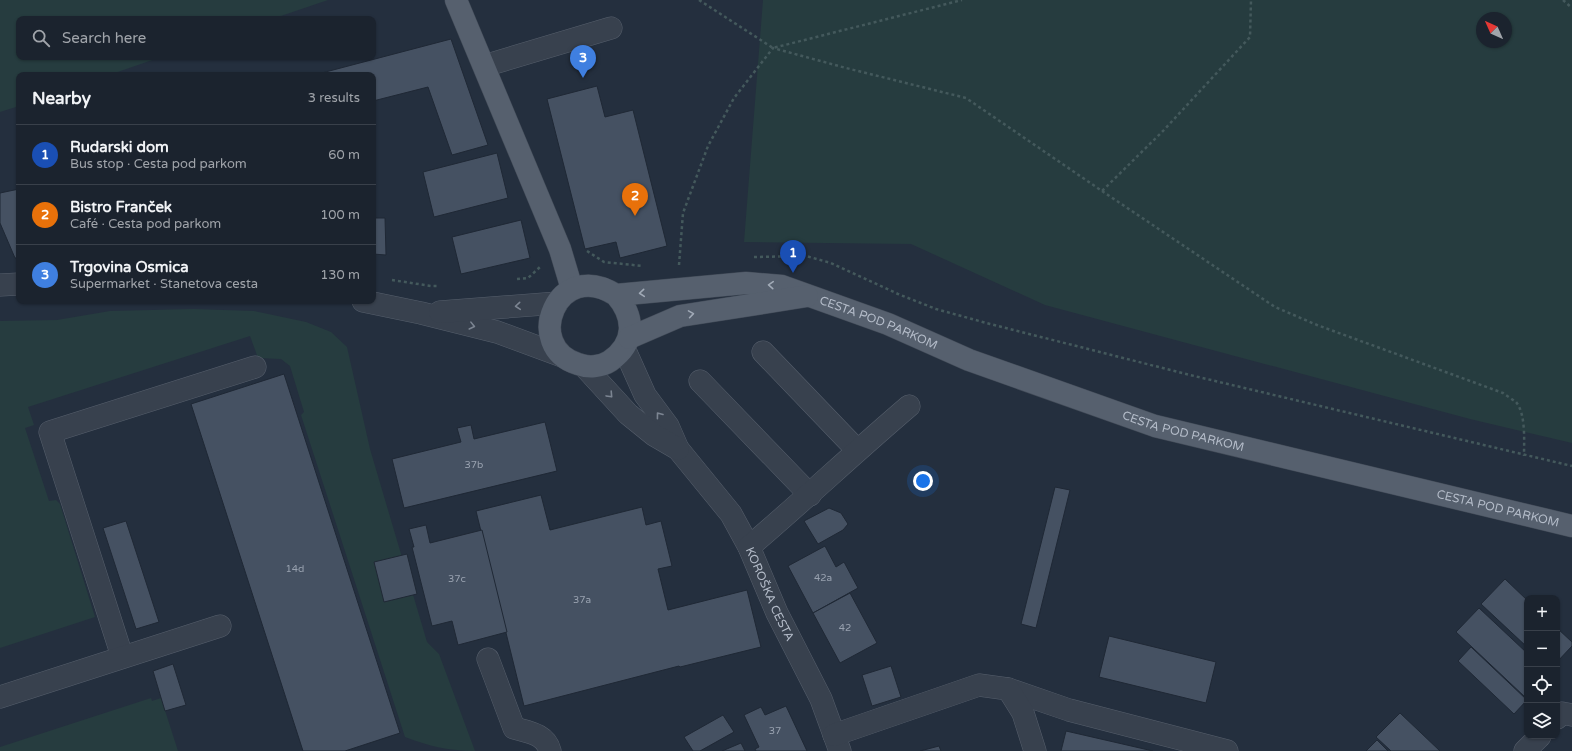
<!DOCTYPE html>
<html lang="en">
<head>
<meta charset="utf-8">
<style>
	:root { --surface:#1b232e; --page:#282f3a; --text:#f1f3f6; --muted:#a0a4aa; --line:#39404a; --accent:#8ab4f8 }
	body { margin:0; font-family:"Varela Round",sans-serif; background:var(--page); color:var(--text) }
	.controls { position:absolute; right:12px; bottom:12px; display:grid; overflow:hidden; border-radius:8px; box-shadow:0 1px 3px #0004 }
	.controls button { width:36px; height:36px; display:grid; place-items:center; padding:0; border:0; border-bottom:1px solid var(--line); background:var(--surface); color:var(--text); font:20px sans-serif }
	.compass { position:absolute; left:1476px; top:12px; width:36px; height:36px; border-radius:50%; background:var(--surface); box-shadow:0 1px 3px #0004; rotate:315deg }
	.you { position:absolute; left:923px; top:481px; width:14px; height:14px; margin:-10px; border:3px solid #fff; border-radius:50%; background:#1a73e8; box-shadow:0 0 0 6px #1a73e833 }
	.badge { display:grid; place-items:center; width:26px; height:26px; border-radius:50%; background:var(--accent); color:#fff; font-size:13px; font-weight:700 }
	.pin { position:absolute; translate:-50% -33px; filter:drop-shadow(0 1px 2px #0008) }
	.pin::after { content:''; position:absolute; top:21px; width:14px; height:12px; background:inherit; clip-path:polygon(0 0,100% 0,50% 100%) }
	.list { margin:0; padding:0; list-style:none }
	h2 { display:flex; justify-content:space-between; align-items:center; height:52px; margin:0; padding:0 16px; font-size:17px }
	h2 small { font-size:13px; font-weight:400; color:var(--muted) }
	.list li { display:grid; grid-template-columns:26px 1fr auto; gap:12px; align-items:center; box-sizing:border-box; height:60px; padding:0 16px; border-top:1px solid var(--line) }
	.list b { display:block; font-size:15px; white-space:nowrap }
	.list p { margin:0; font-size:13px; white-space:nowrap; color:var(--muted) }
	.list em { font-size:13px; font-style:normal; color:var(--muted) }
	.icon { flex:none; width:22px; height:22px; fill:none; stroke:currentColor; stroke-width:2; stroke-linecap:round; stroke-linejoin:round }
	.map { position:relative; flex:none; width:1572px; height:751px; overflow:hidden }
	.search { position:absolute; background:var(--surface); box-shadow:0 1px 3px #0004; left:16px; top:16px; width:360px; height:44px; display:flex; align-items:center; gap:10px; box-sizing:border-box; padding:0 14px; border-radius:8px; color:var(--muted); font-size:15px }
	.panel { position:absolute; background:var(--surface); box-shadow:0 1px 3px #0004; left:16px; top:72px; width:360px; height:232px; border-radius:8px }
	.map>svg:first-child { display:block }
	.green { fill:#263c3f; fill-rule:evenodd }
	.building { fill:#455162; stroke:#1f2835 }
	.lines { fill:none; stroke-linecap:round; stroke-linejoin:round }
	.minor-casing { stroke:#565f6c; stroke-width:23 }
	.major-casing { stroke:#414a57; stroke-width:23 }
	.path { stroke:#44595c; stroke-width:2.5; stroke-dasharray:3 3; stroke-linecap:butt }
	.minor { stroke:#38414e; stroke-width:22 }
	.major { stroke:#56606e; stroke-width:22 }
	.oneway { stroke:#a1aab7 }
	.oneway2 { stroke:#7c8592 }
	.labels { text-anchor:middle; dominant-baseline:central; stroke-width:3; stroke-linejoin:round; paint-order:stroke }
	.number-label { font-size:10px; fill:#98a1af }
	.street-label { font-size:12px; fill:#b4bcc9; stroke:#1d2633 }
</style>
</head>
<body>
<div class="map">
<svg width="1572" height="751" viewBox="0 0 1572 751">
	<rect width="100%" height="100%" fill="#242f3e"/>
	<g class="green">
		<path d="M0,0H328L272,19H19V57H161L109,75H19V106L0,112Z"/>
		<path d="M763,0H1572V443L1470,419L1045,305L911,244L744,242ZM1482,18H1506V42H1482Z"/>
		<path d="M193,309L254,311L306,322L331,332L347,347L370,449L427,642L439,654L475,751C449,751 429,746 405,737L301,415L304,412L290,366L281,359L258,358L250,336L28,407L34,425L25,428L49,501L56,500L60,504L95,617L0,648V321L57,320L110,311Z"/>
		<path d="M151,698L152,701L161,698L178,751H0V747Z"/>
	</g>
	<g class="building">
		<path d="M451,39L488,145L452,155L428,87L373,101V75H314Z"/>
		<path d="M597,86L605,117L633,110L667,246L620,258L616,242L585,249L547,99Z"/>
		<path d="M497,153L508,198L434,217L423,172Z"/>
		<path d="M19,189V258H15L0,223V193Z"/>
		<path d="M373,218H385L386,255L373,254Z"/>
		<path d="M521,220L530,258L461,274L452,237Z"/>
		<path d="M284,374L400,733L345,751H303L191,404Z"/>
		<path d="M545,422L557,471L404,508L392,459L461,442L457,428L471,425L474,439Z"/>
		<path d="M1055,487L1070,490L1036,628L1021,624Z"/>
		<path d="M541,495L550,530L642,507L646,525L661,521L672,566L658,569L668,610L747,590L761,647L680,667L679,666L524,706L476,511Z"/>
		<path d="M829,508L841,513L848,524L843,530L818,544L804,521Z"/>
		<path d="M126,521L159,622L136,629L103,528Z"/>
		<path d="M426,525L430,543L482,530L507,632L458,645L452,621L432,626L412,547H414L409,529Z"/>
		<path d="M825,546L836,567L844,562L858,588L813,613L788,566Z"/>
		<path d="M407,554L417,594L384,602L374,562Z"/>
		<path d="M1505,579L1527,600V647L1481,604Z"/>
		<path d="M850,593L877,643L840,663L813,613Z"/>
		<path d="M1479,608L1527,653V695L1525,697L1456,632Z"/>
		<path d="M1557,628L1572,642V646L1557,662Z"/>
		<path d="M1109,636L1216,662L1206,703L1099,677Z"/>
		<path d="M1471,647L1527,700L1514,714L1458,661Z"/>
		<path d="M173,664L186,705L165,711L153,671Z"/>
		<path d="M891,666L901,697L872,706L862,675Z"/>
		<path d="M786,706L807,751H756L755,749L759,747L744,715L761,707L765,715Z"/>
		<path d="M1400,713L1440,751H1391L1376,737Z"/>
		<path d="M723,715L734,732L700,751H693L684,737Z"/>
		<path d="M1066,731L1153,751H1061Z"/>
		<path d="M1377,740L1388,751H1366Z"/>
		<path d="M741,743L745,751H722Z"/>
		<path d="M939,746L941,751H920Z"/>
	</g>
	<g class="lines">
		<g class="minor-casing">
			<g id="minor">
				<path d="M484,66L611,28"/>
				<path d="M0,285L19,284"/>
				<path d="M363,301L421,313L497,332L562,356"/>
				<path d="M440,312L557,303"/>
				<path id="s1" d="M624,348L645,395L668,426L678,449L731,514L749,547L777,613L821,699L840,751"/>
				<path d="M763,352L857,450"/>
				<path d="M584,366L628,414L654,435L678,449"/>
				<path d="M700,381L810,495"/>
				<path d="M749,547C803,501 855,452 909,406"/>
				<path d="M122,656L50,432L255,367"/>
				<path d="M488,659L514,728C528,732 546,734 550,751"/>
				<path d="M1008,689L1069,710L1227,751"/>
				<path d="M0,697L220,626"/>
				<path d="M1557,718L1562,713L1572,715"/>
				<path d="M834,735L979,685L1008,689L1023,713L1035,751"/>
				<path d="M1525,751L1540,736"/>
			</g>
		</g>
		<g class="major-casing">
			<g id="major">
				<path d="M456,0L560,249L572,289"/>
				<path id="s2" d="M616,295C635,317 636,343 610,361C601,367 588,368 578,364C522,347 557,257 616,295L746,283L782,286L888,324L969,360L1155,426L1572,526"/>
				<path d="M629,338L680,316L807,296"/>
			</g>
		</g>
		<g class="path">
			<path d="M699,0L773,48L962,0"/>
			<path d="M1563,0L1572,8"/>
			<path d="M1102,191L1275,307L1317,325L1503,393C1507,396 1512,399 1516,402C1526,414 1524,441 1524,456"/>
			<path d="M587,251L604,262L643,266"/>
			<path d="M754,257L806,256L831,263L898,294L936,309L990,324L1190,375L1572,466"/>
			<path d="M679,265L683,213L708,146L734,98L773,48L846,68L966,98L1102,191L1163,131L1250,37L1251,0"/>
			<path d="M517,279L528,278L540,267"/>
			<path d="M392,280L431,286H438"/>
		</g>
		<use href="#minor" class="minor"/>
		<use href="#major" class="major"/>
	</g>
	<defs><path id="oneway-chevron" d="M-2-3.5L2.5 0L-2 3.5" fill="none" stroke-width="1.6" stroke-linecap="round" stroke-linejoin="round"/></defs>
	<g class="oneway">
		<use href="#oneway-chevron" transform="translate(771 285) rotate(-176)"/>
		<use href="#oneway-chevron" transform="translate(642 293) rotate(175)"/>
		<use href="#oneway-chevron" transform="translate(691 314) rotate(-9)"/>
	</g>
	<g class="oneway2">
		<use href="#oneway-chevron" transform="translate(518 306) rotate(175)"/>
		<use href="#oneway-chevron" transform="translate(472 326) rotate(14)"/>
		<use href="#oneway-chevron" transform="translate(610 395) rotate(47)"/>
		<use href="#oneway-chevron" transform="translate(659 415) rotate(-127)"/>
	</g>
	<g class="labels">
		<g class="number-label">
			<text x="474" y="465">37b</text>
			<text x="295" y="569">14d</text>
			<text x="823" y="578">42a</text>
			<text x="457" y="579">37c</text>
			<text x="582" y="600">37a</text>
			<text x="845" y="628">42</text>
			<text x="775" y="731">37</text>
		</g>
		<g class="street-label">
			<text stroke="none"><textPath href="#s2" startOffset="522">CESTA POD PARKOM</textPath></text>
			<text stroke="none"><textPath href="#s2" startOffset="846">CESTA POD PARKOM</textPath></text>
			<text stroke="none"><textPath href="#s2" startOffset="1170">CESTA POD PARKOM</textPath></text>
			<text stroke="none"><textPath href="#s1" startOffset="288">KOROŠKA CESTA</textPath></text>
		</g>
	</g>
</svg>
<div class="controls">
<button>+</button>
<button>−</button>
<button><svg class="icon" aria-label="locate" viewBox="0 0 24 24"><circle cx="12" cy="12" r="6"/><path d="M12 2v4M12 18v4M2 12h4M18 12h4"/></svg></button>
<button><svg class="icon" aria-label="layers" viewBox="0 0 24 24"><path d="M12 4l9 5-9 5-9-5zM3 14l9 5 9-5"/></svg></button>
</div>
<svg class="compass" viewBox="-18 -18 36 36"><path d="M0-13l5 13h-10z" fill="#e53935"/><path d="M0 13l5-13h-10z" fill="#a0a4aa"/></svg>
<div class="you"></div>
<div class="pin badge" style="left:793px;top:273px;background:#1a4fb4">1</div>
<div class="pin badge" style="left:635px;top:216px;background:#e8710a">2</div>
<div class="pin badge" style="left:583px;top:78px;background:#3f7fe0">3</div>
<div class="search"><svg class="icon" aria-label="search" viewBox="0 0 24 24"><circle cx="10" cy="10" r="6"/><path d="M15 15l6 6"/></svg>Search here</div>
<section class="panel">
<h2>Nearby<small>3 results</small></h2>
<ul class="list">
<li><span class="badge" style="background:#1a4fb4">1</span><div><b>Rudarski dom</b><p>Bus stop · Cesta pod parkom</p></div><em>60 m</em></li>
<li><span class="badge" style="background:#e8710a">2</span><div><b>Bistro Franček</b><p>Café · Cesta pod parkom</p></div><em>100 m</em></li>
<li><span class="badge" style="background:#3f7fe0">3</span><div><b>Trgovina Osmica</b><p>Supermarket · Stanetova cesta</p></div><em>130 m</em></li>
</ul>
</section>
</div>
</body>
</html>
